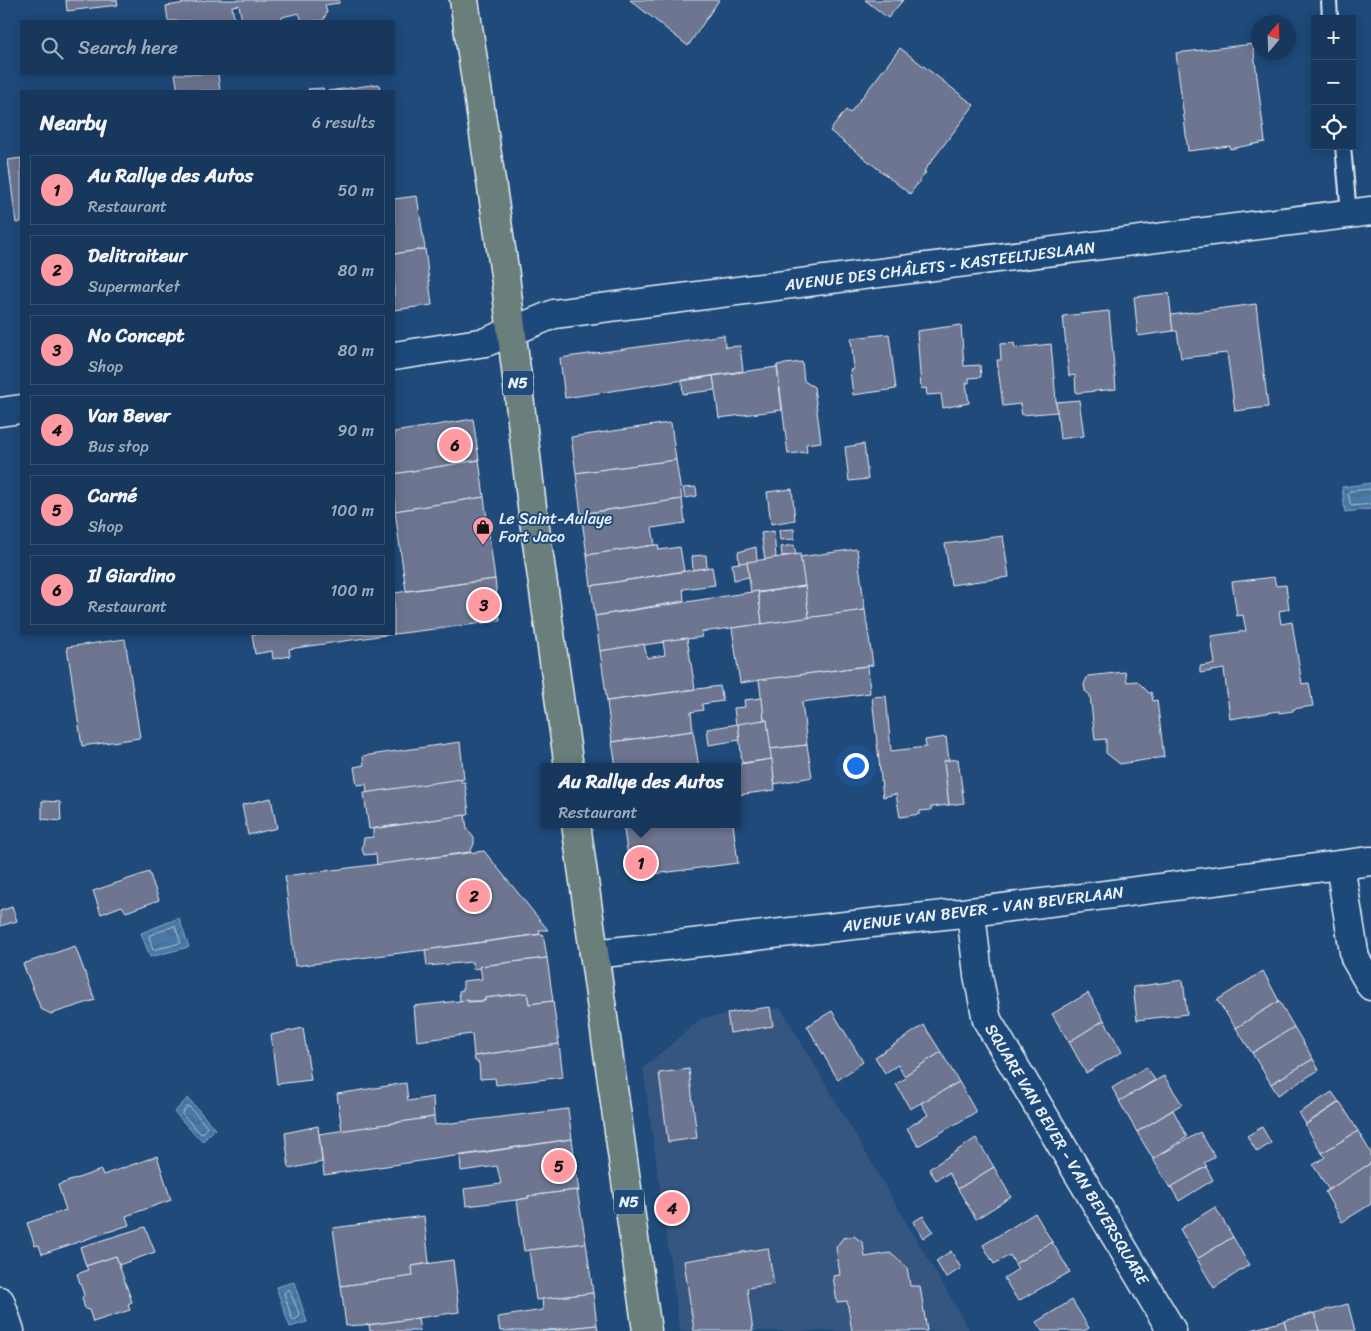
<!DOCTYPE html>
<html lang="en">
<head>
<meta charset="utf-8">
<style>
	:root { --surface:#17385c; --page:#203f62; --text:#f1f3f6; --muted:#9eacbb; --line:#365272; --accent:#ff9aa2 }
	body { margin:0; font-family:Sriracha,sans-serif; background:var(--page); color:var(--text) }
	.controls { position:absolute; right:15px; top:15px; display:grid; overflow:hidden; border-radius:0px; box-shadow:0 2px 12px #0003 }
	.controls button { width:45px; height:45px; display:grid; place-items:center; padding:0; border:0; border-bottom:1px solid var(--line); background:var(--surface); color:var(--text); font:25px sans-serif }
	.compass { position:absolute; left:1251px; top:15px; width:45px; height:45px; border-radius:50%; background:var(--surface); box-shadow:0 2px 12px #0003; rotate:19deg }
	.you { position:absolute; left:855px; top:765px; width:18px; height:18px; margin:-12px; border:4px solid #fff; border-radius:50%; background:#1a73e8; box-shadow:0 0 0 8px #1a73e833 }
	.badge { display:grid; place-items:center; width:32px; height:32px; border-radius:50%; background:var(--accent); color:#111; font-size:16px; font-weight:700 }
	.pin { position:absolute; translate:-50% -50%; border:2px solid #fff; box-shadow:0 1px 5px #0006 }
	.popup { position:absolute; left:541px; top:763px; width:200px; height:65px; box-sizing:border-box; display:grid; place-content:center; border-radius:0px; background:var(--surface); filter:drop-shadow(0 1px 4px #0005); font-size:16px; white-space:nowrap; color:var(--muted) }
	.popup b { font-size:19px; color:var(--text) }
	.popup::after { content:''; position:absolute; left:50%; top:100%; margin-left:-10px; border:10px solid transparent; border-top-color:var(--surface) }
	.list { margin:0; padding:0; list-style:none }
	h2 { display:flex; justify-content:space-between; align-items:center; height:65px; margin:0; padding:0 20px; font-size:21px }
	h2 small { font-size:16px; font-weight:400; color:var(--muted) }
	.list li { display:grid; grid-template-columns:32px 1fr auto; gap:15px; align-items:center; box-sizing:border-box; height:70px; margin:0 10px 10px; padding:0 10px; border:1px solid var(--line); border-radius:0px }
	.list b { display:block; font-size:19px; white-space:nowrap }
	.list p { margin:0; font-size:16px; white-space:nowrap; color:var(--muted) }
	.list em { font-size:16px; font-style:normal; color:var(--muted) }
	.icon { flex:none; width:28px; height:28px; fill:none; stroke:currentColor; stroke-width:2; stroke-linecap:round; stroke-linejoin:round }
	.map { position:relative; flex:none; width:1371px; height:1331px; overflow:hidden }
	.search { position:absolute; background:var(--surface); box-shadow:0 2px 12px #0003; left:20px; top:20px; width:375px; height:55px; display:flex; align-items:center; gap:12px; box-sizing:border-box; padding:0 18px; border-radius:0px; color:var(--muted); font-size:19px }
	.panel { position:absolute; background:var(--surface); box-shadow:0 2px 12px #0003; left:20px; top:90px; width:375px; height:545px; border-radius:0px }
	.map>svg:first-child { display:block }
	.built { fill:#365781 }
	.water { fill:url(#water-waves); stroke:#89a9c7 }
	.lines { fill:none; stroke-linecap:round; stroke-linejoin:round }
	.shore { stroke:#a9c1d7; stroke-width:1 }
	.building { fill:#6d7490; stroke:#e8f1f8 }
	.lane-casing { stroke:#e8f1f8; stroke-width:18 }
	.street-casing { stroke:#e8f1f8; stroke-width:31 }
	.primary-casing { stroke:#e8f1f8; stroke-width:31 }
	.lane { stroke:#1f4a7a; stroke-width:14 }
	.street { stroke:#1f4a7a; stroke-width:28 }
	.primary { stroke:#6b7f7c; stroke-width:28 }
	.labels { text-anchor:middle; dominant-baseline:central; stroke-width:4; stroke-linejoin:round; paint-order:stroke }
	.shield { fill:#1f4a7a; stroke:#acbfd2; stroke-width:1 }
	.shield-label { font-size:15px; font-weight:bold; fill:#e8f1f8 }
	.street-label { font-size:16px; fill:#e8f1f8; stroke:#1f4a7a }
	.poi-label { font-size:16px; fill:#e8f1f8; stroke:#1f4a7a; text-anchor:start }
</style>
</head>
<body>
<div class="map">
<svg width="1371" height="1331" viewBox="0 0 1371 1331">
	<defs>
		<pattern id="water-waves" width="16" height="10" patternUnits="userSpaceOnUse" patternTransform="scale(1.25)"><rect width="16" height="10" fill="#4a79a6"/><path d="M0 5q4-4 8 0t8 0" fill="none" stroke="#48637d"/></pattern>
	</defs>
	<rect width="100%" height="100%" fill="#1f4a7a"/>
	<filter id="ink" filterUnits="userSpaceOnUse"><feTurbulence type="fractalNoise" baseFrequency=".02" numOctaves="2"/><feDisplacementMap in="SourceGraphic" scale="10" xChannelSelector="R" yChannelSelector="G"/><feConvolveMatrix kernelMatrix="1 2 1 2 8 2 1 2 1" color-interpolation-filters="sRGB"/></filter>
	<g filter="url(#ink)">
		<path class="built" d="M781,1008L970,1331H680L643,1068L702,1018Z"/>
		<g class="water">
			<path d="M1371,483V509L1345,512L1342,487Z"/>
			<path d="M179,918L189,947L150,957L141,933Z"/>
			<path d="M188,1098L215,1129L202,1142L174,1112Z"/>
			<path d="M294,1282L307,1322L290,1327L276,1287Z"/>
		</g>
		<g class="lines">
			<g class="shore">
				<path d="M1371,489L1350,491L1348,494L1351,506L1371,504"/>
				<path d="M175,926L181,943L153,950L149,936Z"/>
				<path d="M187,1107H190L207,1127L203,1133H200L182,1114Z"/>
				<path d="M289,1289L300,1316L295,1320L292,1319L284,1293Z"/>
			</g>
		</g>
		<g class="building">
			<path d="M66,0H117L118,5L67,11Z"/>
			<path d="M206,0H339V3L325,5L327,12L323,21H302L299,13L282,17V21H242L239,5L232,6L234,18L211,21H168L166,6Z"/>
			<path d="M630,0H719L688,46Z"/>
			<path d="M865,0H903L888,18Z"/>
			<path d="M1253,44L1265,142L1230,149V146L1188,151L1176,53Z"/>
			<path d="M900,48L974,105L924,171L926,172L910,194L830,131L846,110L850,113Z"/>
			<path d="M175,74H218L220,91H178Z"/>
			<path d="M379,84L380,91H328Z"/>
			<path d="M323,88L324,91H309L308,89Z"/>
			<path d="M21,158V222L16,223L8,160Z"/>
			<path d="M417,196L425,249L394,254V199Z"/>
			<path d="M425,249L432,305L394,310V254Z"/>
			<path d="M1169,293L1173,331L1138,336L1134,297Z"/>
			<path d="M1256,304L1268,407L1235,411L1227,353L1181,358L1177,331H1173L1171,315Z"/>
			<path d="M1109,311L1116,389L1076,393L1075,375L1069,376L1063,316Z"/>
			<path d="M961,325L964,366L980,365L981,377L969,378V383H966L969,403L943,408L941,394L927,395L926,388L921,389L917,331Z"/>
			<path d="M889,334L896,389L853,395L850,370L854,369L851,338Z"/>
			<path d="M724,335L725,347L740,346L743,371L565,398L560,358Z"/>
			<path d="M1014,343L1015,348L1051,344L1057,412L1022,415L1020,404L1003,406L997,360H1001L1000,344Z"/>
			<path d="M802,362L804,381L814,387L821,442L806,444L807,452L788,454L777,365Z"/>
			<path d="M777,367L782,410L719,418L713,376Z"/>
			<path d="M713,376L715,390L683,394L682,381Z"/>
			<path d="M1079,400L1084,436L1060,439L1056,402Z"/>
			<path d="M473,419L479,460L394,474V432Z"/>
			<path d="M669,423H671L676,460L576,473L571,437Z"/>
			<path d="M864,444L868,479L849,481L845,447Z"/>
			<path d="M479,460L484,497L395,511L394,474Z"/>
			<path d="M676,460L682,499L581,514L576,473Z"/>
			<path d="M696,487L697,496L685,498L683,488Z"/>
			<path d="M792,489L795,520L771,524L767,492Z"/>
			<path d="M484,497L495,579L406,591L395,511Z"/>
			<path d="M682,499L685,523L652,528L655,545L587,555L581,514Z"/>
			<path d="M794,529V539L780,540L779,530Z"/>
			<path d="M774,531L776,558L765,560L761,533Z"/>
			<path d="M1003,536L1009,577L951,585L945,544Z"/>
			<path d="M655,545H658L659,550L680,547L684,571L591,586L587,555Z"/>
			<path d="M794,545L796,555L782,556L781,547Z"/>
			<path d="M756,547L757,561L739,564L738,552Z"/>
			<path d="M857,549L865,610L809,618L800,557Z"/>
			<path d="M800,554L805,586L751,593L747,562Z"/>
			<path d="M706,555L707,568L693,570L692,556Z"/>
			<path d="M747,562L749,577L734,580L732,564Z"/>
			<path d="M712,567L715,585L683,589L684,601L595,616L591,586Z"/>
			<path d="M1274,577L1276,586L1286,585L1289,609L1279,611L1281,624L1292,622L1302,684L1309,683L1313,706L1293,709V711L1279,713V711L1230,719L1224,669L1200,673V666L1215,664L1211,636L1246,631L1243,615L1237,616L1232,582Z"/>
			<path d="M495,579L500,621L386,635L394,634V593Z"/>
			<path d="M805,586L809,618L762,624L758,593Z"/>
			<path d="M758,591L762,624L701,632L702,637L600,651L595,616Z"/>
			<path d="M865,610L873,665L740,683L732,628Z"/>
			<path d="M252,634H386V635L289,649L290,656L273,659L272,651L255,654Z"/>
			<path d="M687,638L695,689L607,701L600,651L644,644L647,658L665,655L663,641Z"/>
			<path d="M125,639L140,738L82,746L67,647Z"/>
			<path d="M868,666L870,693L802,702L807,745L770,749L767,720H764L759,680Z"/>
			<path d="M1125,672L1127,682L1137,681L1149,693L1151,692L1153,701L1157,700L1164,757L1120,764L1106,753V739L1095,740L1090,695L1085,691L1084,684L1088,676Z"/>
			<path d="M720,686L723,701L702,704L703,710L691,712L693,731L612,742L607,701Z"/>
			<path d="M886,696L891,751L926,747L925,740L946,737L949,760L944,761L949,805L931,807V810L920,811V814L900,817L896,794L883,797L872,697Z"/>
			<path d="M762,698L764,720L736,725L734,708L745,707L744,700Z"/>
			<path d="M764,720H767L772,759L742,763L738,724Z"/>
			<path d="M738,724L740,740L709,745L707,729Z"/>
			<path d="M693,731L699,767H616L612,742Z"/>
			<path d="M460,742L464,779L367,793L366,784L357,785L354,767L364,765L363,756Z"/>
			<path d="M807,745L812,777L775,784L770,749Z"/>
			<path d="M772,759L775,790L737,795V767H722Z"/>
			<path d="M958,759L964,803L949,805L944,761Z"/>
			<path d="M461,779V782H465L469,813L468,815L369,829L364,793Z"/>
			<path d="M271,798L277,828L248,835L242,805Z"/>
			<path d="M42,801L60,802L61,821L42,819Z"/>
			<path d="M465,815L467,829L474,838V844L470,852L377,865L376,854L364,855L362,849L364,838L373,837V829Z"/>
			<path d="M623,824H733L738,863L639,876L630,870Z"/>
			<path d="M484,851L548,930H539L540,934L425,950L295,966L285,876Z"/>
			<path d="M149,872L159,900L126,912L122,906L101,914L93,891Z"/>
			<path d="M12,907L17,921L0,926V911Z"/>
			<path d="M543,934L547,958L480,966V968L473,969L472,962L427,966L425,950Z"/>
			<path d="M75,946L95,1000L51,1014L41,1009L23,964Z"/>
			<path d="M547,958L553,1001L529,1004L527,993L485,998V1001H460L459,991L463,990V981L482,979L480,966Z"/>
			<path d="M1263,971L1279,1001L1236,1028L1217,1000Z"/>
			<path d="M1183,980L1187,1014L1137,1020L1133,987Z"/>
			<path d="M527,993L529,1004L553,1001L559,1044L474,1056L472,1034L417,1041L414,1006L468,1000V1002L485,1001V998Z"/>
			<path d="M1088,993L1104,1020L1069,1042L1052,1014Z"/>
			<path d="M1279,1001L1294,1027L1252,1053L1236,1028Z"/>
			<path d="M770,1007L773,1026L730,1033L727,1013Z"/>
			<path d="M832,1011L863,1062L838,1080L807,1026Z"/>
			<path d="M1104,1020L1122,1052L1086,1073L1069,1042Z"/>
			<path d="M924,1025L941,1052L904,1076L898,1065L885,1073L875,1057Z"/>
			<path d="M1294,1027L1313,1059L1271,1084L1252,1053Z"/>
			<path d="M303,1028L311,1080L277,1084L271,1035Z"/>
			<path d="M559,1044L563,1077L496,1085L495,1078L480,1079L479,1063L475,1061L474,1056Z"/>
			<path d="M941,1052L959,1082L910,1109L896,1084L906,1078L904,1076Z"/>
			<path d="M1313,1059L1319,1070L1278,1095L1271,1084Z"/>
			<path d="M1146,1067L1155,1080L1120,1101L1112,1088Z"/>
			<path d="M689,1069L697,1138L668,1142L659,1073Z"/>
			<path d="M1164,1076L1182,1104L1137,1132L1119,1101Z"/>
			<path d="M959,1082L976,1112L918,1146L907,1128L928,1115L921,1103Z"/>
			<path d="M406,1083L408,1101L433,1097L434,1117L342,1131L337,1094Z"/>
			<path d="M1332,1092L1339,1102L1306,1124L1299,1113Z"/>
			<path d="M1340,1102L1358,1131L1322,1153L1305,1125Z"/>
			<path d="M568,1109L572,1139L324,1175L319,1134L434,1117L435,1125Z"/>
			<path d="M1173,1110L1187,1137L1153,1159L1137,1132Z"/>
			<path d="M318,1126L322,1162L289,1169L285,1133Z"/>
			<path d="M1262,1127L1271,1143L1257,1152L1247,1136Z"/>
			<path d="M1358,1131L1371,1153V1163L1329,1190L1313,1165L1325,1157L1322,1153Z"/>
			<path d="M1200,1132L1215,1157L1204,1163L1207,1166L1170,1188L1153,1159Z"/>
			<path d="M976,1138L994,1167L958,1189L949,1173L936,1180L929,1169Z"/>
			<path d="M572,1139L579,1192L577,1190L528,1196L529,1198L517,1200L466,1206L464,1189L501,1184L497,1166L461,1171L460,1156Z"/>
			<path d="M157,1156L171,1200L126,1216L129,1225L42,1254L39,1245L35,1246L27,1223L66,1210L58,1185L101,1170L103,1175Z"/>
			<path d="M1371,1163V1204L1342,1222L1325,1192Z"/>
			<path d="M994,1167L1011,1197L976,1219L958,1189Z"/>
			<path d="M1206,1167L1213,1180L1179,1201L1171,1187Z"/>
			<path d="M577,1190L586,1243L524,1251L517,1200L529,1198L528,1196Z"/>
			<path d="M1215,1207L1233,1237L1197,1259L1180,1229Z"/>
			<path d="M1035,1213L1052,1242L1015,1264L1010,1255L994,1264L983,1245Z"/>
			<path d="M424,1216L429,1263L412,1266L413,1276L341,1286L333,1228Z"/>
			<path d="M923,1216L933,1231L923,1238L913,1222Z"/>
			<path d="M145,1227L155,1252L119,1265L116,1256L86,1266L80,1247Z"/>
			<path d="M854,1236L863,1243L865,1257L890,1253L907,1267L910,1286H920L927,1331H852L847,1301L837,1302L833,1276L840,1275L836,1247L843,1238Z"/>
			<path d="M1233,1237L1249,1265L1214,1288L1197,1259Z"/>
			<path d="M1052,1242L1070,1272L1018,1301L1004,1278L1018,1269L1015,1264Z"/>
			<path d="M586,1243L593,1293L536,1300L529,1250Z"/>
			<path d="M768,1248L774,1284L747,1288L753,1331H694L684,1261Z"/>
			<path d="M951,1251L961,1268L946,1278L936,1261Z"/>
			<path d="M116,1256L132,1302L128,1304L130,1310L93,1322L89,1310L85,1309L82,1298L84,1295L77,1274L88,1270L86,1266Z"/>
			<path d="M453,1260L459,1312L376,1324L346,1326L341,1286L413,1276L412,1266Z"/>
			<path d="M593,1293L597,1325L542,1331H500L498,1317L543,1310L542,1299Z"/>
			<path d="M1072,1300L1089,1328L1084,1331H1042L1036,1322Z"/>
			<path d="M1348,1304L1355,1331H1319L1314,1313Z"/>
			<path d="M1314,1313L1319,1331H1287L1284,1321Z"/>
			<path d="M418,1318L420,1331H370L369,1325Z"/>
			<path d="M1284,1321L1287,1331L1251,1330Z"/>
			<path d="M597,1325L598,1331H542Z"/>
		</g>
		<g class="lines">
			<g class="lane-casing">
				<g id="lane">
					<path d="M1329,0L1330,19"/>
					<path d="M1343,146L1349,214"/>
				</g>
			</g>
			<g class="street-casing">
				<g id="street">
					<path d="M394,356L486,342L554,314L1371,211"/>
					<path d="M0,412L21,409"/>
					<path d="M1340,865L1355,958L1371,986"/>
					<path d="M971,912L978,975L987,1020L1172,1331"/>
					<path d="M594,954L971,912L1371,861"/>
					<path d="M0,1301L10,1331"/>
				</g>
			</g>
			<g class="primary-casing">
				<g id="primary">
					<path d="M464,0L505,275L532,507L569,767"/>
					<path d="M576,824L647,1331"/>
				</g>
			</g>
			<use href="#lane" class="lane"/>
			<use href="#street" class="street"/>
			<use href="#primary" class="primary"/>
		</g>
	</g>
	<defs>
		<g id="shop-pin" transform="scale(1.125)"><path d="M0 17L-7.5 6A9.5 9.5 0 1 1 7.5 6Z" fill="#ff9aa2" stroke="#1f4a7a"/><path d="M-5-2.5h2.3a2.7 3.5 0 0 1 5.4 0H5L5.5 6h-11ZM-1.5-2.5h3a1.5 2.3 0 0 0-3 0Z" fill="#111"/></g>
	</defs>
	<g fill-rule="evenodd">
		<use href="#shop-pin" x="483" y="527"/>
	</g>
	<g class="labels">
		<g class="shield">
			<rect x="503" y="370.5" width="30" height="25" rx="4"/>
			<rect x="614" y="1189.5" width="30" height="25" rx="4"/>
		</g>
		<g class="shield-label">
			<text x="518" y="383">N5</text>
			<text x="629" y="1202">N5</text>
		</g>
		<g class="street-label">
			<text transform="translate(940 266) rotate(-7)">AVENUE DES CHÂLETS - KASTEELTJESLAAN</text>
			<text transform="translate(983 909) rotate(-7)">AVENUE VAN BEVER - VAN BEVERLAAN</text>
			<text transform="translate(1067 1154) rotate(59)">SQUARE VAN BEVER - VAN BEVERSQUARE</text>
		</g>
		<g class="poi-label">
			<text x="499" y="518">Le Saint-Aulaye<tspan x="499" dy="18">Fort Jaco</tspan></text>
		</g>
	</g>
</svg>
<div class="controls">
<button>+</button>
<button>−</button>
<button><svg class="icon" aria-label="locate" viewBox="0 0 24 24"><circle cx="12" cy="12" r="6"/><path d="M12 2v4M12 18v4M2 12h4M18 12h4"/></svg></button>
</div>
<svg class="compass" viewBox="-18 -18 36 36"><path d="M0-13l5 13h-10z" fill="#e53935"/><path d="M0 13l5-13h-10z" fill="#9eacbb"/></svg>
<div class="you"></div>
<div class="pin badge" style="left:641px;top:863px">1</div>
<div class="popup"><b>Au Rallye des Autos</b>Restaurant</div>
<div class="pin badge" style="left:474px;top:896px">2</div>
<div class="pin badge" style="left:484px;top:605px">3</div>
<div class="pin badge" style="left:672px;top:1208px">4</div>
<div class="pin badge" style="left:559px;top:1166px">5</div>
<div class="pin badge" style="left:455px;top:445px">6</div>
<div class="search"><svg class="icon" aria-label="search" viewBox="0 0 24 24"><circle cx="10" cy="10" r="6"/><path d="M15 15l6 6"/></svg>Search here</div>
<section class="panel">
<h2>Nearby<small>6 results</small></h2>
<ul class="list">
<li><span class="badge">1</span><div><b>Au Rallye des Autos</b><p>Restaurant</p></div><em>50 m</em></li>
<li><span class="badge">2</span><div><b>Delitraiteur</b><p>Supermarket</p></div><em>80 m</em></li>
<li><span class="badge">3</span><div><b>No Concept</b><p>Shop</p></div><em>80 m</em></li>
<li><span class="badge">4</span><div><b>Van Bever</b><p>Bus stop</p></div><em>90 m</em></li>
<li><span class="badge">5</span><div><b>Carné</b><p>Shop</p></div><em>100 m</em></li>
<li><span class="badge">6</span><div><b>Il Giardino</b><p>Restaurant</p></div><em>100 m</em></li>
</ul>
</section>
</div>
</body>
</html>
